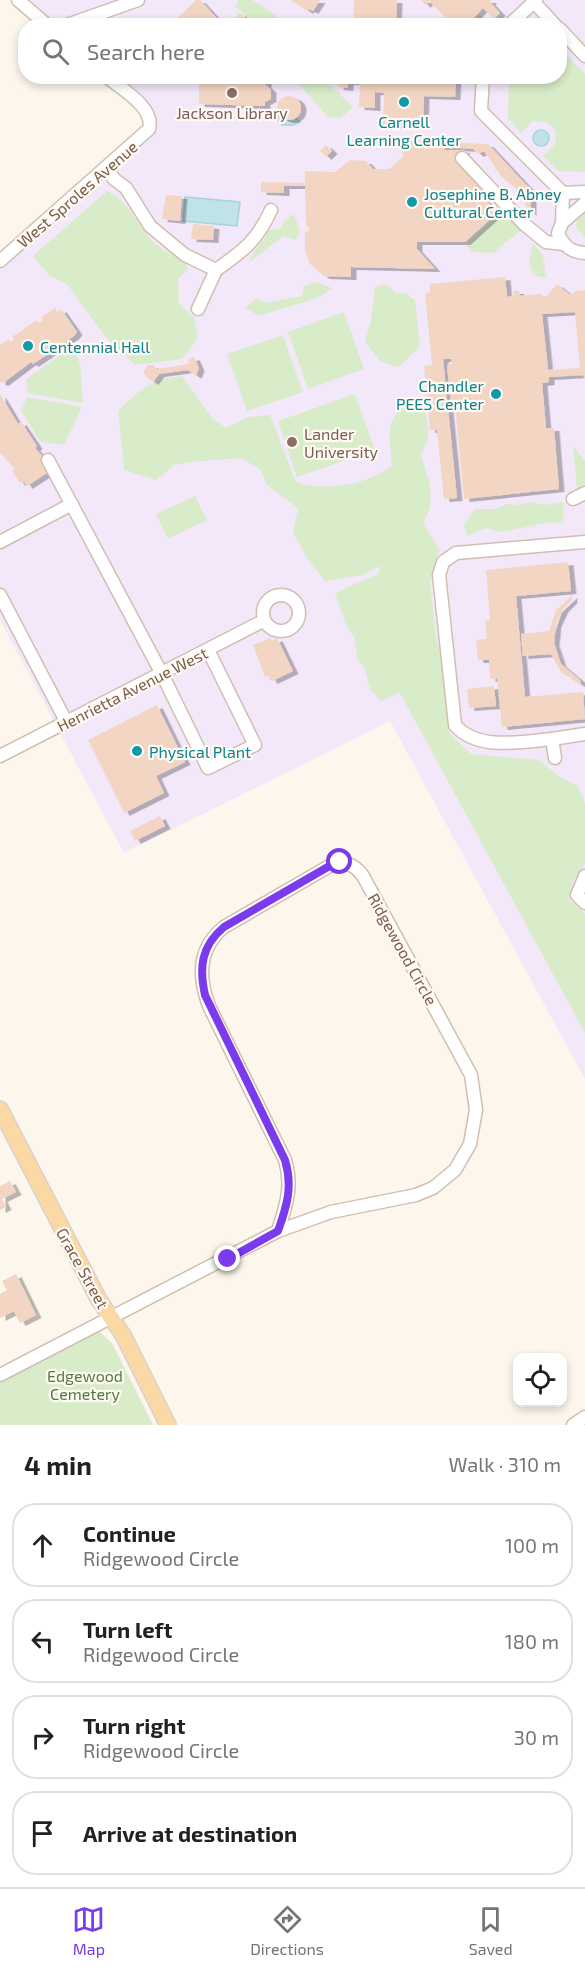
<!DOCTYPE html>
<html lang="en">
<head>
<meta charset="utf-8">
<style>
	:root { --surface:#fff; --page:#f6f6f6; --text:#202124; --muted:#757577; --line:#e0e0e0; --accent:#7c3aed }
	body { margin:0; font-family:"Exo 2",sans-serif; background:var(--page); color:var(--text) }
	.controls { position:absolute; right:18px; bottom:18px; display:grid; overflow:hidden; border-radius:12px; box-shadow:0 3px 9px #0003 }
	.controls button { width:54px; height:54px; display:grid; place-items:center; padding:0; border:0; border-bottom:2px solid var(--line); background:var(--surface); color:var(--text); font:30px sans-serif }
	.stop { position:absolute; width:18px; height:18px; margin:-14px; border:4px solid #7c3aed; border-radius:50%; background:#fff }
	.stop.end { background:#7c3aed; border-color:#fff; box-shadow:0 2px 6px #0008 }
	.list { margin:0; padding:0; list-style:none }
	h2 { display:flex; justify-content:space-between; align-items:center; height:78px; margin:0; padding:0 24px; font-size:26px }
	h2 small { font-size:20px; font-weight:400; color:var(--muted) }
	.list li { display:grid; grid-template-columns:39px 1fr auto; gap:18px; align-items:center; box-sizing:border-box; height:84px; margin:0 12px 12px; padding:0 12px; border:2px solid var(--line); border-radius:24px }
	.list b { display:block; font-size:22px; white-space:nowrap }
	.list p { margin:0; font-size:20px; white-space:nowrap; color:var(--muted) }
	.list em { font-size:20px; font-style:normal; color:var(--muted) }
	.icon { flex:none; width:33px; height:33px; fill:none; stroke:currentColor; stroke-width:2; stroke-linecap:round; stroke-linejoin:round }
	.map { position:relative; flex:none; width:585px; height:1425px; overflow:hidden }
	.search { position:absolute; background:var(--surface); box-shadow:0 3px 9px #0003; left:18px; right:18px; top:18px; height:66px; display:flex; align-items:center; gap:15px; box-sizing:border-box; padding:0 21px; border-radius:24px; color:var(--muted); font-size:22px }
	.sheet { height:462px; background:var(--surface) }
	nav { display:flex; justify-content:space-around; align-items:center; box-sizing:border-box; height:84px; border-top:2px solid var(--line); background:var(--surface); font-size:16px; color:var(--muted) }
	nav a { display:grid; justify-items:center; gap:3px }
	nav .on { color:var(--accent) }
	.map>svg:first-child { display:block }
	.education { fill:#f3e8fa }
	.green { fill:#d8ecc9 }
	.water { fill:#bfe3e8; stroke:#a5d3da; stroke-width:1.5 }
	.building { fill:#f3d5c3; fill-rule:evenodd; filter:url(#shadow) }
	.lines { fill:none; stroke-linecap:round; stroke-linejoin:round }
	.minor-casing { stroke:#d1beb0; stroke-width:15 }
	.major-casing { stroke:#dad1cd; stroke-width:18 }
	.minor { stroke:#fff; stroke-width:12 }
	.major { stroke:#fbd9a5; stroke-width:15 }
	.route { stroke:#7c3aed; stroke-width:8 }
	.education-dot { fill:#8d6e63; stroke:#fffaf3; stroke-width:2 }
	.culture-dot { fill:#0f9aa8; stroke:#fffaf3; stroke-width:2 }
	.labels { text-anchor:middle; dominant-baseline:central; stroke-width:4.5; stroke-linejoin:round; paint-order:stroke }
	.education-label { font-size:16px; fill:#785e54; stroke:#fffaf3 }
	.culture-label { font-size:16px; fill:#0d838f; stroke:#fffaf3; text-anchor:start }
	.street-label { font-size:16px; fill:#7a5c4d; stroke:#fffaf3 }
	.park-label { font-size:16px; fill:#537a41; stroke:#fffaf3 }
</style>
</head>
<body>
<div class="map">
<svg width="585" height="1425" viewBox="0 0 585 1425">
	<defs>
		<filter id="shadow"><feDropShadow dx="5.5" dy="3" stdDeviation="0" flood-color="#0004"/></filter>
	</defs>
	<rect width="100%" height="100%" fill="#fdf6ec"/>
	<path class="education" d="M30,0H585V1079L390,721L124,853L0,620V263L154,125L112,77L560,76V26L57,25Z"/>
	<g class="green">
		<path d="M239,0H252L276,15L278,25H255L235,6Z"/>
		<path d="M476,15L487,18L491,25H467Z"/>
		<path d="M560,48L585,74V172L558,171L543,156L555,144L556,131L547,122L533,121L521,133L508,118L509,77L560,76Z"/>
		<path d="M299,76L327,77L330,85L353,107L341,118L328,117L296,81Z"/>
		<path d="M107,191C140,206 138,247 181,256L188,269L178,279L179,304L194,318L198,338L182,359L135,365L104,335L67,284L50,276L33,256Z"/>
		<path d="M505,208L523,229C513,238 502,243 494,253L473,252L467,246L470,241Z"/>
		<path d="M585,209V238L576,228L577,218Z"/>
		<path d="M294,214L300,231L296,240L283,236L249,263C252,250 263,244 268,231L281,228L285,220Z"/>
		<path d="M533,244L543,255L546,278L533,275L529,262Z"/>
		<path d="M316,282L332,288L320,297L259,316L245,308L256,298L266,303L302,296L304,286Z"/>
		<path d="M386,284L396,293H405L415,300L420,347L398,367L380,361L365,342L371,321L375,287Z"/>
		<path d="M344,312L364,369L308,389L288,332Z"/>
		<path d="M283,335L303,392L247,411L227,354Z"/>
		<path d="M68,350H74L80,364L83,403L28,393L26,379Z"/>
		<path d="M182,376L213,419L226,428L248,417L270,415L296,482C327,492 365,485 392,466C389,431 383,418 417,398C429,417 433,434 421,454C428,480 438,499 423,523L439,549L430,581L436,638L445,670L450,734L471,754L539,760L560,777L578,786L585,804V863L574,879L568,898L585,914V1033L400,693L381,701L370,689L365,669L358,660L354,637L346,625L335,593L378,574L380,566L362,575L325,581L309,561L293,533L298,508L266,484L261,470L241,458L191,462L174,465L156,480L124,470L118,411C139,390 152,379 182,376Z"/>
		<path d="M355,394L375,450L297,477L278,421Z"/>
		<path d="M27,397L82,407L64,445L41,442L21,411Z"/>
		<path d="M573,446L585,461V489L577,491Z"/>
		<path d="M195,496L207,520L168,539L156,514Z"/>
		<path d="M531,502L544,505L563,502V523L551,522L502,532L485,528L467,536L464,525L474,509H495L507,504L517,505Z"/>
		<path d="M98,1331L112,1343L153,1425H0V1382Z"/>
	</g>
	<g class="water">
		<path d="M276,113L281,119L296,118L300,122L293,125H282L275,118Z"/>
		<circle cx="541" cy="138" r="8"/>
		<path d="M185,197L240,202L237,226L183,221Z"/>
	</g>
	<g class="building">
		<path d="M196,0H200L224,26H169Z"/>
		<path d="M290,0H320L313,11L309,9L308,11Z"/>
		<path d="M354,0H397L396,26H353Z"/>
		<path d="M421,0H491L490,2L500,13L494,19L483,8L466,26H454L429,1L425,5Z"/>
		<path d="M240,13L252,26H227Z"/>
		<path d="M322,23L349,24V26H322Z"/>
		<path d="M199,76H266V85L271,90V99L265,102V106L199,104Z"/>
		<path d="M339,76H456L455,97L424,96L423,126L383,125L384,93L375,92V108L359,107L360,82H348V88L338,87Z"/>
		<circle cx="289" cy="108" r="12"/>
		<path d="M409,141L488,144L531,190V213L523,201L526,197L501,176L484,151L478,154L473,149L446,147L443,150H465L456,162L486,188L479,194L498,212L465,242H417V249L435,269L351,267V277L324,276L310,264L305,252V233L310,230L306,225L305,186H284V193L261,192V182L305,183V171L335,172L350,160L366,161L373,169H389L403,157L401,149Z"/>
		<path d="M326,145L332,151L326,157L320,151Z"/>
		<path d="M166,195L182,196L180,221L162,219Z"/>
		<path d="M193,224L214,226L213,240L191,239Z"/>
		<path d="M505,277L507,297L514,296V291H519V296L540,294L546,297L557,284L570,295L576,291L585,290V379L583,375L549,377V382L542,383L546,428H554L559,489L464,499L455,405L451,406L447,365L452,364L451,359H443L457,498L444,499L437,430H430L424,366L432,365L425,294L430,292V284ZM575,312L580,368L548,370L542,314Z"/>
		<path d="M55,308L57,312L61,309L77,332L74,336L61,345L60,343L55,346L57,348L33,364L31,362L3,383L0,382V345L9,339L10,342L14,339L12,337L37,320L39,323L43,320L41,317Z"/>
		<path d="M194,357L199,368L196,376L188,370L159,374L153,382L145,376L144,371L148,365H153L157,369L188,364L189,359Z"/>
		<path d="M0,394L18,424L21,422L37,446L35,448L49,464L50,471L27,486L24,481L20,483L12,471L15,469L0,453Z"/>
		<path d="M568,562L571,591L516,596L525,697L583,692L585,719L502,727L497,678L490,679L489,660H478L476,640L487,639L485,621L490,620L486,570Z"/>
		<path d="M572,595V600L563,609L556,624L554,643L561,664L580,680L581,685L561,672L551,654L523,656L521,634L549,631L556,610Z"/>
		<path d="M270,638L271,641L277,638L293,671L272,681L269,676L265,677L253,645Z"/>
		<path d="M494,686L496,706L469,708L467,689Z"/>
		<path d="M157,705L185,762L156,776L164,793L124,813L88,740Z"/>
		<path d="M160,816L165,826L135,841L130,831Z"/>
		<path d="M10,1181L16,1192L2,1199L6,1207L0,1210V1186Z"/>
		<path d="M16,1274L36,1315L20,1323L14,1311L0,1318V1294L7,1290L2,1281Z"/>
	</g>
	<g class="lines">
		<g class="minor-casing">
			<g id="minor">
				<path d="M18,0L48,26"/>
				<path d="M532,0L556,26"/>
				<path d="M64,26L138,0"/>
				<path d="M508,26L536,0"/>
				<path d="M560,29L585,56"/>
				<path d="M483,76L481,111L563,193L585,192"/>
				<path d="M462,158L524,224L546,242L563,244"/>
				<path d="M107,168L114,179L126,188L150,226L185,255L216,270C243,251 257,241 271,210"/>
				<path d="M563,193L562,223L558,233C563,246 571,252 585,253"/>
				<path d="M562,223L585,203"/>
				<path d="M0,261L149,129C155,107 121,89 106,76"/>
				<path d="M198,309L216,270"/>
				<path d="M48,460L162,674L208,768L255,745L208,650"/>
				<path d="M573,499L585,493"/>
				<path d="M0,542L72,504"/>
				<circle cx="281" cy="613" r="18"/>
				<path d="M0,595L67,723"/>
				<path d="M552,739L585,734"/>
				<path d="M0,756L263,621"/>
				<path d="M555,758L552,739C521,742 477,751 455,725L439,575L443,562L456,553L585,542"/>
				<path d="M585,876L577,895L585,903"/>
				<path d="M0,1375L278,1231L331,1212L416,1195L433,1188L455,1170L470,1144L476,1110L471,1075L363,876C355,865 346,861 333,864L224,927C198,948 198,977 209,1006L285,1160C293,1186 286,1206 278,1231"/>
				<path d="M573,1425L585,1417"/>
			</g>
		</g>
		<g class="major-casing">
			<path id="major" d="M0,1109L99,1300L123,1335L168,1425"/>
		</g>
		<use href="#minor" class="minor"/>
		<use href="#major" class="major"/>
	</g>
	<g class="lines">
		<path class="route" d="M228,1259L278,1231C287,1206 293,1186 285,1160L205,995C199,968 201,946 224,927L333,864L340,862"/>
	</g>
	<g class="education-dot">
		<circle cx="232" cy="93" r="6"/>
		<circle cx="292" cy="442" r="6"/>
	</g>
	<g class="culture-dot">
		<circle cx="404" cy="102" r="6"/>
		<circle cx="412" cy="202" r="6"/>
		<circle cx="28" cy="346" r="6"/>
		<circle cx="496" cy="394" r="6"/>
		<circle cx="137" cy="751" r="6"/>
	</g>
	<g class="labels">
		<g class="education-label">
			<text x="232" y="112">Jackson Library</text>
			<text x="304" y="433" text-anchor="start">Lander<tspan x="304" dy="18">University</tspan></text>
		</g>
		<g class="culture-label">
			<text x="404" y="121" text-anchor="middle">Carnell<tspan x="404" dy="18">Learning Center</tspan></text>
			<text x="424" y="193">Josephine B. Abney<tspan x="424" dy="18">Cultural Center</tspan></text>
			<text x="40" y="346">Centennial Hall</text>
			<text x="484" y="385" text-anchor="end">Chandler<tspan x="484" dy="18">PEES Center</tspan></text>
			<text x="149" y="751">Physical Plant</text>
		</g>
		<g class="street-label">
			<text transform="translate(77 194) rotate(-41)">West Sproles Avenue</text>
			<text transform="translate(132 689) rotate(-27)">Henrietta Avenue West</text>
			<text transform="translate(403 949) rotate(61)">Ridgewood Circle</text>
			<text transform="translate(83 1268) rotate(61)">Grace Street</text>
		</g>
		<g class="park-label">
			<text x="85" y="1375">Edgewood<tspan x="85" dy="18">Cemetery</tspan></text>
		</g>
	</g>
</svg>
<div class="controls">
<button><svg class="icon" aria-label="locate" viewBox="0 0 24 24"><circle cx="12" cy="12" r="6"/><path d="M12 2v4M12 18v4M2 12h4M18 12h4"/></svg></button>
</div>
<div class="stop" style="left:340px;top:862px"></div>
<div class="stop end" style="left:228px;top:1259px"></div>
<div class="search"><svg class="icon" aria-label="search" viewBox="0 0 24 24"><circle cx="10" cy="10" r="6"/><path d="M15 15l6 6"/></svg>Search here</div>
</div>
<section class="sheet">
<h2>4 min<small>Walk · 310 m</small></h2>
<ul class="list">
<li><svg class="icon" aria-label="ahead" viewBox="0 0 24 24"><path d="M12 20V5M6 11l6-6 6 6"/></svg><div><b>Continue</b><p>Ridgewood Circle</p></div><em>100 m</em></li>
<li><svg class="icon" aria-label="left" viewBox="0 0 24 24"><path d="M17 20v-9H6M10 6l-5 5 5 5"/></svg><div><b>Turn left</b><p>Ridgewood Circle</p></div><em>180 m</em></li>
<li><svg class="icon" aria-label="right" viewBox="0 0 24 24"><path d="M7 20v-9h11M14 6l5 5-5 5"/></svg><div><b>Turn right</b><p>Ridgewood Circle</p></div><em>30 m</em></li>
<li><svg class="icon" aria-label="arrive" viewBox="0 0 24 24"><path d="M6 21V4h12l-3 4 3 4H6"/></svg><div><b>Arrive at destination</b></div></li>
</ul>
</section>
<nav>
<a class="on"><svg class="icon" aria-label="map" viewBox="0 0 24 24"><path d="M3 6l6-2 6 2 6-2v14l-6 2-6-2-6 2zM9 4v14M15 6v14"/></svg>Map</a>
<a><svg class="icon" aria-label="directions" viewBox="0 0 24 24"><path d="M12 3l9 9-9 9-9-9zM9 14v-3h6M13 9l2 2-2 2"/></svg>Directions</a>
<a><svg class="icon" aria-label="saved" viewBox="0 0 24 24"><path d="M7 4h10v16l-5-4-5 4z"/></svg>Saved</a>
</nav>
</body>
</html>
